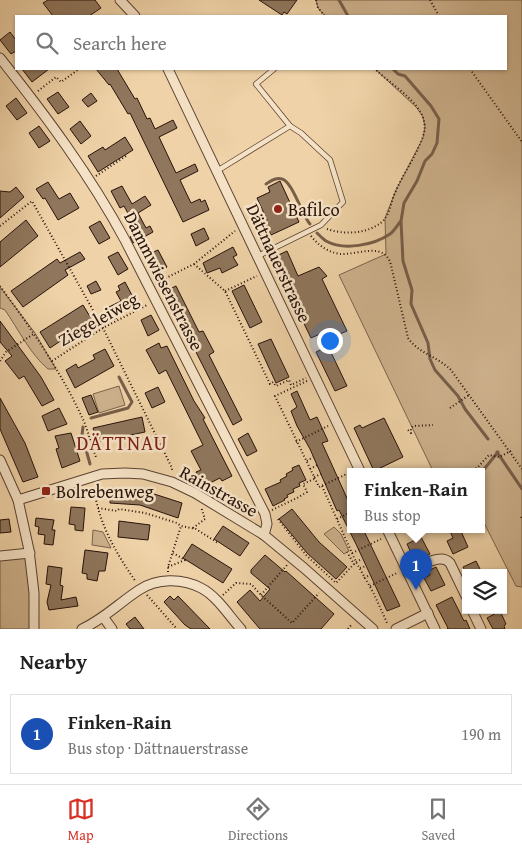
<!DOCTYPE html>
<html lang="en">
<head>
<meta charset="utf-8">
<style>
	:root { --surface:#fff; --page:#f2f2f2; --text:#222; --muted:#767676; --line:#e0e0e0; --accent:#d93025 }
	body { margin:0; font-family:"Gentium Book Plus",serif; background:var(--page); color:var(--text) }
	.controls { position:absolute; right:15px; bottom:15px; display:grid; overflow:hidden; border-radius:0px; box-shadow:0 1px 4px #0004 }
	.controls button { width:45px; height:45px; display:grid; place-items:center; padding:0; border:0; border-bottom:1px solid var(--line); background:var(--surface); color:var(--text); font:25px sans-serif }
	.you { position:absolute; left:329px; top:340px; width:18px; height:18px; margin:-12px; border:4px solid #fff; border-radius:50%; background:#1a73e8; box-shadow:0 0 0 8px #1a73e833 }
	.badge { display:grid; place-items:center; width:32px; height:32px; border-radius:50%; background:var(--accent); color:#fff; font-size:16px; font-weight:700 }
	.pin { position:absolute; translate:-50% -41px; filter:drop-shadow(0 1px 2px #0008) }
	.pin::after { content:''; position:absolute; top:26px; width:18px; height:15px; background:inherit; clip-path:polygon(0 0,100% 0,50% 100%) }
	.popup { position:absolute; left:347px; top:468px; width:138px; height:65px; box-sizing:border-box; display:grid; place-content:center; border-radius:0px; background:var(--surface); filter:drop-shadow(0 1px 4px #0005); font-size:16px; white-space:nowrap; color:var(--muted) }
	.popup b { font-size:19px; color:var(--text) }
	.popup::after { content:''; position:absolute; left:50%; top:100%; margin-left:-10px; border:10px solid transparent; border-top-color:var(--surface) }
	.list { margin:0; padding:0; list-style:none }
	h2 { display:flex; justify-content:space-between; align-items:center; height:65px; margin:0; padding:0 20px; font-size:21px }
	h2 small { font-size:16px; font-weight:400; color:var(--muted) }
	.list li { display:grid; grid-template-columns:32px 1fr auto; gap:15px; align-items:center; box-sizing:border-box; height:80px; margin:0 10px 10px; padding:0 10px; border:1px solid var(--line); border-radius:0px }
	.list b { display:block; font-size:19px; white-space:nowrap }
	.list p { margin:0; font-size:16px; white-space:nowrap; color:var(--muted) }
	.list em { font-size:16px; font-style:normal; color:var(--muted) }
	.icon { flex:none; width:28px; height:28px; fill:none; stroke:currentColor; stroke-width:2; stroke-linecap:round; stroke-linejoin:round }
	.map { position:relative; flex:none; width:522px; height:629px; overflow:hidden }
	.search { position:absolute; background:var(--surface); box-shadow:0 1px 4px #0004; left:15px; right:15px; top:15px; height:55px; display:flex; align-items:center; gap:12px; box-sizing:border-box; padding:0 18px; border-radius:0px; color:var(--muted); font-size:19px }
	.sheet { height:155px; background:var(--surface) }
	nav { display:flex; justify-content:space-around; align-items:center; box-sizing:border-box; height:70px; border-top:1px solid var(--line); background:var(--surface); font-size:14px; color:var(--muted) }
	nav a { display:grid; justify-items:center; gap:2px }
	nav .on { color:var(--accent) }
	.map>svg:first-child { display:block }
	.green { fill:#cdb18c; stroke:#7a624b }
	.lines { fill:none; stroke-linecap:round; stroke-linejoin:round }
	.stream { stroke:#775e48; stroke-width:3 }
	.building { fill:#8f765c; stroke:#28120a }
	.lane-casing { stroke:#5a4231; stroke-width:6 }
	.street-casing { stroke:#5a4231; stroke-width:11 }
	.path { stroke:#28120a; stroke-width:2; stroke-dasharray:1 2.5; stroke-linecap:butt }
	.lane { stroke:#f5e2c6; stroke-width:4.5 }
	.street { stroke:#f5e2c6; stroke-width:9 }
	.poi-dot { fill:#8f2418; stroke:#f5e2c6; stroke-width:2 }
	.labels { text-anchor:middle; dominant-baseline:central; stroke-width:5; stroke-linejoin:round; paint-order:stroke }
	.poi-label { font-size:18px; fill:#28120a; stroke:#f5e2c6; text-anchor:start }
	.street-label { font-size:18px; fill:#28120a; stroke:#f5e2c6 }
	.quarter-label { font-size:20px; letter-spacing:1px; fill:#7a1f14; stroke:#f5e2c6 }
</style>
</head>
<body>
<div class="map">
<svg width="522" height="629" viewBox="0 0 522 629">
	<rect width="100%" height="100%" fill="#efd2a7"/>
	<filter id="stains"><feTurbulence type="fractalNoise" baseFrequency=".004" numOctaves="4"/><feColorMatrix values="0 0 0 0 .2 0 0 0 0 .09 0 0 0 0 .02 0 0 0 .5 -.17"/></filter>
	<radialGradient id="worn" r=".72"><stop offset=".6" stop-color="#630" stop-opacity="0"/><stop offset="1" stop-color="#630" stop-opacity=".3"/></radialGradient>
	<g class="green">
		<path d="M316,0H522V587L516,586L481,517V471H433L339,275L386,254L385,218L396,190L423,138L425,127L423,117L417,108L375,69H506V16H325L318,8Z"/>
		<path d="M0,287L35,333L56,369H48C31,355 18,329 5,310L0,308Z"/>
		<path d="M119,386L125,405L99,413L93,394Z"/>
		<path d="M334,527L341,534L349,551L344,554L324,534Z"/>
		<path d="M93,530L103,532L111,548L92,545Z"/>
		<path d="M30,553L34,629H0V556Z"/>
	</g>
	<g class="lines">
		<g class="stream">
			<path d="M339,0L348,16"/>
			<path d="M393,69L398,74L405,76L431,106L439,119L437,143L432,154L425,161L417,181L404,203L401,221L403,261L412,290L411,304L428,343L430,359L435,370L458,396L465,409L488,439"/>
			<path d="M266,184C271,181 276,177 282,179C292,181 302,215 310,224"/>
			<path d="M317,233C320,236 323,239 326,241C344,251 374,245 390,234C394,231 397,226 400,222"/>
			<path d="M91,418L128,408L132,402L119,377"/>
			<path d="M83,427L82,435L90,464"/>
			<path d="M497,452L522,489"/>
			<path d="M481,473L498,452"/>
		</g>
	</g>
	<g class="building">
		<path d="M48,0H95L101,8L89,16H53L43,3Z"/>
		<path d="M259,0H297L287,14L284,12L282,15Z"/>
		<path d="M10,32L16,40V51L11,54L0,40Z"/>
		<path d="M22,69H49L32,82Z"/>
		<path d="M96,69H117L135,99L137,98L147,119L150,118L155,129L173,120L177,128L159,137L176,173L195,164L198,171L180,180L191,203L200,199L201,202L205,200L209,210L183,222L130,113L128,114L110,84L109,85Z"/>
		<path d="M58,92L69,107L58,114L47,99Z"/>
		<path d="M91,93L97,101L88,107L82,100Z"/>
		<path d="M16,98L27,113L17,120L6,106Z"/>
		<path d="M80,121L91,136L81,144L70,129Z"/>
		<path d="M39,126L50,141L39,148L29,133Z"/>
		<path d="M125,137L133,150L98,172L88,156L103,147L105,150Z"/>
		<path d="M280,181L299,222L271,235L264,222L267,220L257,198L270,192L268,187Z"/>
		<path d="M48,182L59,199L70,193L79,208L58,220L45,198L43,199L36,189Z"/>
		<path d="M122,186L132,204L145,196L151,205L138,213L146,228L150,226L153,232L133,243L130,237L135,234L129,223L132,221L124,206L120,208L111,191Z"/>
		<path d="M16,187L24,197L0,218V191L10,192Z"/>
		<path d="M26,220L38,236L0,267V242Z"/>
		<path d="M100,221L110,238L99,244L89,227Z"/>
		<path d="M204,228L209,239L196,246L191,234Z"/>
		<path d="M233,247L237,255L233,257L238,265L222,273L220,268L207,273L203,263Z"/>
		<path d="M158,250L167,267L156,273L147,255Z"/>
		<path d="M287,251L298,276L319,267L327,276L322,279L347,331L333,337L329,330L311,338L272,258Z"/>
		<path d="M80,252L85,259L65,270L68,275L23,307L11,291L57,259L60,263Z"/>
		<path d="M118,252L128,269L118,275L108,257Z"/>
		<path d="M96,281L101,290L91,294L87,286Z"/>
		<path d="M125,282L136,303L115,314L117,318L105,323L101,315L106,312L105,309L121,301L116,292L120,290L118,286Z"/>
		<path d="M244,285L262,322L250,328L232,291Z"/>
		<path d="M176,286L199,332L203,331L214,352L209,355L242,420L233,425L165,291Z"/>
		<path d="M83,305L92,320L50,348L40,332Z"/>
		<path d="M151,315L159,330L148,336L141,320Z"/>
		<path d="M0,321L41,377L54,400L42,406L24,376L19,379L5,361L12,356L0,342Z"/>
		<path d="M271,339L289,377L276,383L258,344Z"/>
		<path d="M159,343L161,348L167,346L194,401L205,418L203,419L232,476L222,481L220,478L206,485L196,479L199,478L196,472L201,470L191,451L203,445L166,370L159,374L146,350Z"/>
		<path d="M328,346L347,386L335,391L316,352Z"/>
		<path d="M105,349L114,366L75,388L66,370L76,364L78,368L95,359L93,355Z"/>
		<path d="M158,387L165,402L152,408L145,393Z"/>
		<path d="M297,391L310,420L317,417L328,441L322,443L351,507V529H363L400,606L387,611L356,544L339,510L337,511L310,449L297,426L291,411L297,407L291,394Z"/>
		<path d="M91,395L98,412L89,415L82,398Z"/>
		<path d="M0,398L25,443L38,477L23,482L0,429Z"/>
		<path d="M59,408L67,424L48,431L42,416Z"/>
		<path d="M142,417L145,432L97,442L93,428Z"/>
		<path d="M384,418L403,457L374,471L354,428L360,425L362,428Z"/>
		<path d="M71,433L80,461L62,468L56,449L59,448L55,436Z"/>
		<path d="M248,433L257,451L247,456L238,439Z"/>
		<path d="M299,465L306,480L299,483L300,486L293,489L294,492L287,495L288,497L284,499L285,500L273,506L265,489L281,482L280,480L287,476L286,474L293,470L292,468Z"/>
		<path d="M111,488L148,492L182,503L178,518L140,505L110,503Z"/>
		<path d="M71,507L85,508L83,531L75,530V525L69,524Z"/>
		<path d="M292,509L319,542L347,567L336,579L307,553L279,519Z"/>
		<path d="M36,518L54,520L52,530H55L53,545L44,544L45,535L38,534L39,527L35,526Z"/>
		<path d="M9,519L11,532L0,533V520Z"/>
		<path d="M119,521L150,525L148,540L118,537Z"/>
		<path d="M223,526L249,543L240,556L214,539Z"/>
		<path d="M449,529H460L468,547L453,554L447,541L453,538Z"/>
		<path d="M421,537L430,554L422,558L420,554L413,557L407,544Z"/>
		<path d="M192,544L232,569L223,583L183,558Z"/>
		<path d="M85,550L108,553L105,571H99L97,581L87,579V574L82,573Z"/>
		<path d="M265,555L285,572L286,571L334,614L321,629H260L237,602L250,590L260,601L270,589L251,573V570Z"/>
		<path d="M476,561L482,573H466L463,567Z"/>
		<path d="M48,566L62,568L60,585L63,586L61,600L76,597L78,606L49,610L47,602L51,585L46,584Z"/>
		<path d="M436,567L445,585L431,591L424,578L430,575L428,571Z"/>
		<path d="M170,596L174,600L178,596L210,629H191L185,625L164,602Z"/>
		<path d="M452,597L464,621L466,620L470,629H447L448,628L436,605Z"/>
		<path d="M500,611L506,624L504,626L505,629H493L487,618Z"/>
		<path d="M135,617L144,629H130L126,624Z"/>
	</g>
	<g class="lines">
		<g class="lane-casing">
			<g id="lane">
				<path d="M217,171L290,126"/>
				<path d="M258,256L321,225L343,202L330,160L301,133L290,126L256,84L274,69"/>
			</g>
		</g>
		<g class="street-casing">
			<g id="street">
				<path d="M120,0L135,16"/>
				<path d="M0,58C46,116 90,175 125,240L265,514L267,524L264,535"/>
				<path d="M168,69L360,471"/>
				<path d="M0,460L18,500L29,550L34,593V629"/>
				<path d="M18,500L102,474L125,473L143,474L172,482L195,493L264,535L304,568L373,629"/>
				<path d="M387,529L435,629"/>
				<path d="M0,556L30,553"/>
				<path d="M408,573C419,567 440,552 450,563L466,596"/>
				<path d="M472,610L481,629"/>
				<path d="M104,618L112,629"/>
				<path d="M82,629C104,619 119,603 139,590C157,578 182,578 201,588C217,596 229,616 241,629"/>
				<path d="M396,629L428,613"/>
			</g>
		</g>
		<g class="path">
			<path d="M316,0L318,8L325,16"/>
			<path d="M430,0L439,16"/>
			<path d="M470,69L522,142"/>
			<path d="M38,91L56,77L61,82L79,69"/>
			<path d="M96,176L126,156L125,155"/>
			<path d="M0,226L32,201L103,328L172,468V472"/>
			<path d="M327,229C344,235 367,234 382,222C389,215 390,207 393,198C401,176 416,158 423,136C425,131 425,126 424,121C420,101 389,83 375,69"/>
			<path d="M311,236C319,246 328,252 340,254C358,255 385,241 391,265L408,338C418,353 438,357 451,370L522,469"/>
			<path d="M194,264L225,291L270,384L273,382L276,386L289,380L291,385L306,378"/>
			<path d="M156,283L194,264L235,231"/>
			<path d="M0,286C32,330 63,374 85,424C89,435 92,447 96,457"/>
			<path d="M225,291L257,276"/>
			<path d="M0,361L6,352L35,333"/>
			<path d="M52,361L103,328L147,305"/>
			<path d="M307,381L275,396L319,487L351,472"/>
			<path d="M450,408L469,395"/>
			<path d="M408,430L411,433V428L413,426L433,425"/>
			<path d="M296,442L328,426"/>
			<path d="M307,461L313,457"/>
			<path d="M310,469L317,465"/>
			<path d="M469,471L477,468L489,455L499,457L511,451"/>
			<path d="M314,477L321,474"/>
			<path d="M322,486L356,562L374,594L388,625"/>
			<path d="M94,487C98,523 116,553 136,582"/>
			<path d="M98,508L117,511L119,509L145,513L177,523L181,526L196,529L218,543"/>
			<path d="M272,510L297,498L307,492L303,484L314,479"/>
			<path d="M521,517L522,519"/>
			<path d="M278,519L306,555L336,583L354,564L347,552"/>
			<path d="M337,519L351,512"/>
			<path d="M193,528L205,519L201,507"/>
			<path d="M352,553L381,539"/>
			<path d="M356,562L362,559"/>
			<path d="M168,567L185,560L173,553"/>
			<path d="M360,568L366,566"/>
			<path d="M168,572V567L181,526"/>
			<path d="M364,578L370,575"/>
			<path d="M370,586L397,573"/>
			<path d="M147,595L177,629"/>
			<path d="M223,595L236,583L251,584L261,595L292,623L319,593"/>
			<path d="M261,595L287,565"/>
			<path d="M348,629L352,624"/>
		</g>
		<use href="#lane" class="lane"/>
		<use href="#street" class="street"/>
	</g>
	<g class="poi-dot">
		<circle cx="278" cy="209" r="5"/>
		<rect x="41" y="486" width="10" height="10" rx="2.5"/>
	</g>
	<g class="labels">
		<g class="poi-label">
			<text x="288" y="209">Bafilco</text>
			<text x="56" y="491">Bolrebenweg</text>
		</g>
		<g class="street-label">
			<text transform="translate(279 263) rotate(65)">Dättnauerstrasse</text>
			<text transform="translate(164 281) rotate(63)">Dammwiesenstrasse</text>
			<text transform="translate(98 319) rotate(-30)">Ziegeleiweg</text>
			<text transform="translate(219 491) rotate(29)">Rainstrasse</text>
		</g>
		<g class="quarter-label">
			<text x="122" y="442">DÄTTNAU</text>
		</g>
	</g>
	<rect width="100%" height="100%" filter="url(#stains)"/>
	<rect width="100%" height="100%" fill="url(#worn)"/>
</svg>
<div class="controls">
<button><svg class="icon" aria-label="layers" viewBox="0 0 24 24"><path d="M12 4l9 5-9 5-9-5zM3 14l9 5 9-5"/></svg></button>
</div>
<div class="you"></div>
<div class="pin badge" style="left:416px;top:590px;background:#1a4fb4">1</div>
<div class="popup"><b>Finken-Rain</b>Bus stop</div>
<div class="search"><svg class="icon" aria-label="search" viewBox="0 0 24 24"><circle cx="10" cy="10" r="6"/><path d="M15 15l6 6"/></svg>Search here</div>
</div>
<section class="sheet">
<h2>Nearby<small></small></h2>
<ul class="list">
<li><span class="badge" style="background:#1a4fb4">1</span><div><b>Finken-Rain</b><p>Bus stop · Dättnauerstrasse</p></div><em>190 m</em></li>
</ul>
</section>
<nav>
<a class="on"><svg class="icon" aria-label="map" viewBox="0 0 24 24"><path d="M3 6l6-2 6 2 6-2v14l-6 2-6-2-6 2zM9 4v14M15 6v14"/></svg>Map</a>
<a><svg class="icon" aria-label="directions" viewBox="0 0 24 24"><path d="M12 3l9 9-9 9-9-9zM9 14v-3h6M13 9l2 2-2 2"/></svg>Directions</a>
<a><svg class="icon" aria-label="saved" viewBox="0 0 24 24"><path d="M7 4h10v16l-5-4-5 4z"/></svg>Saved</a>
</nav>
</body>
</html>
